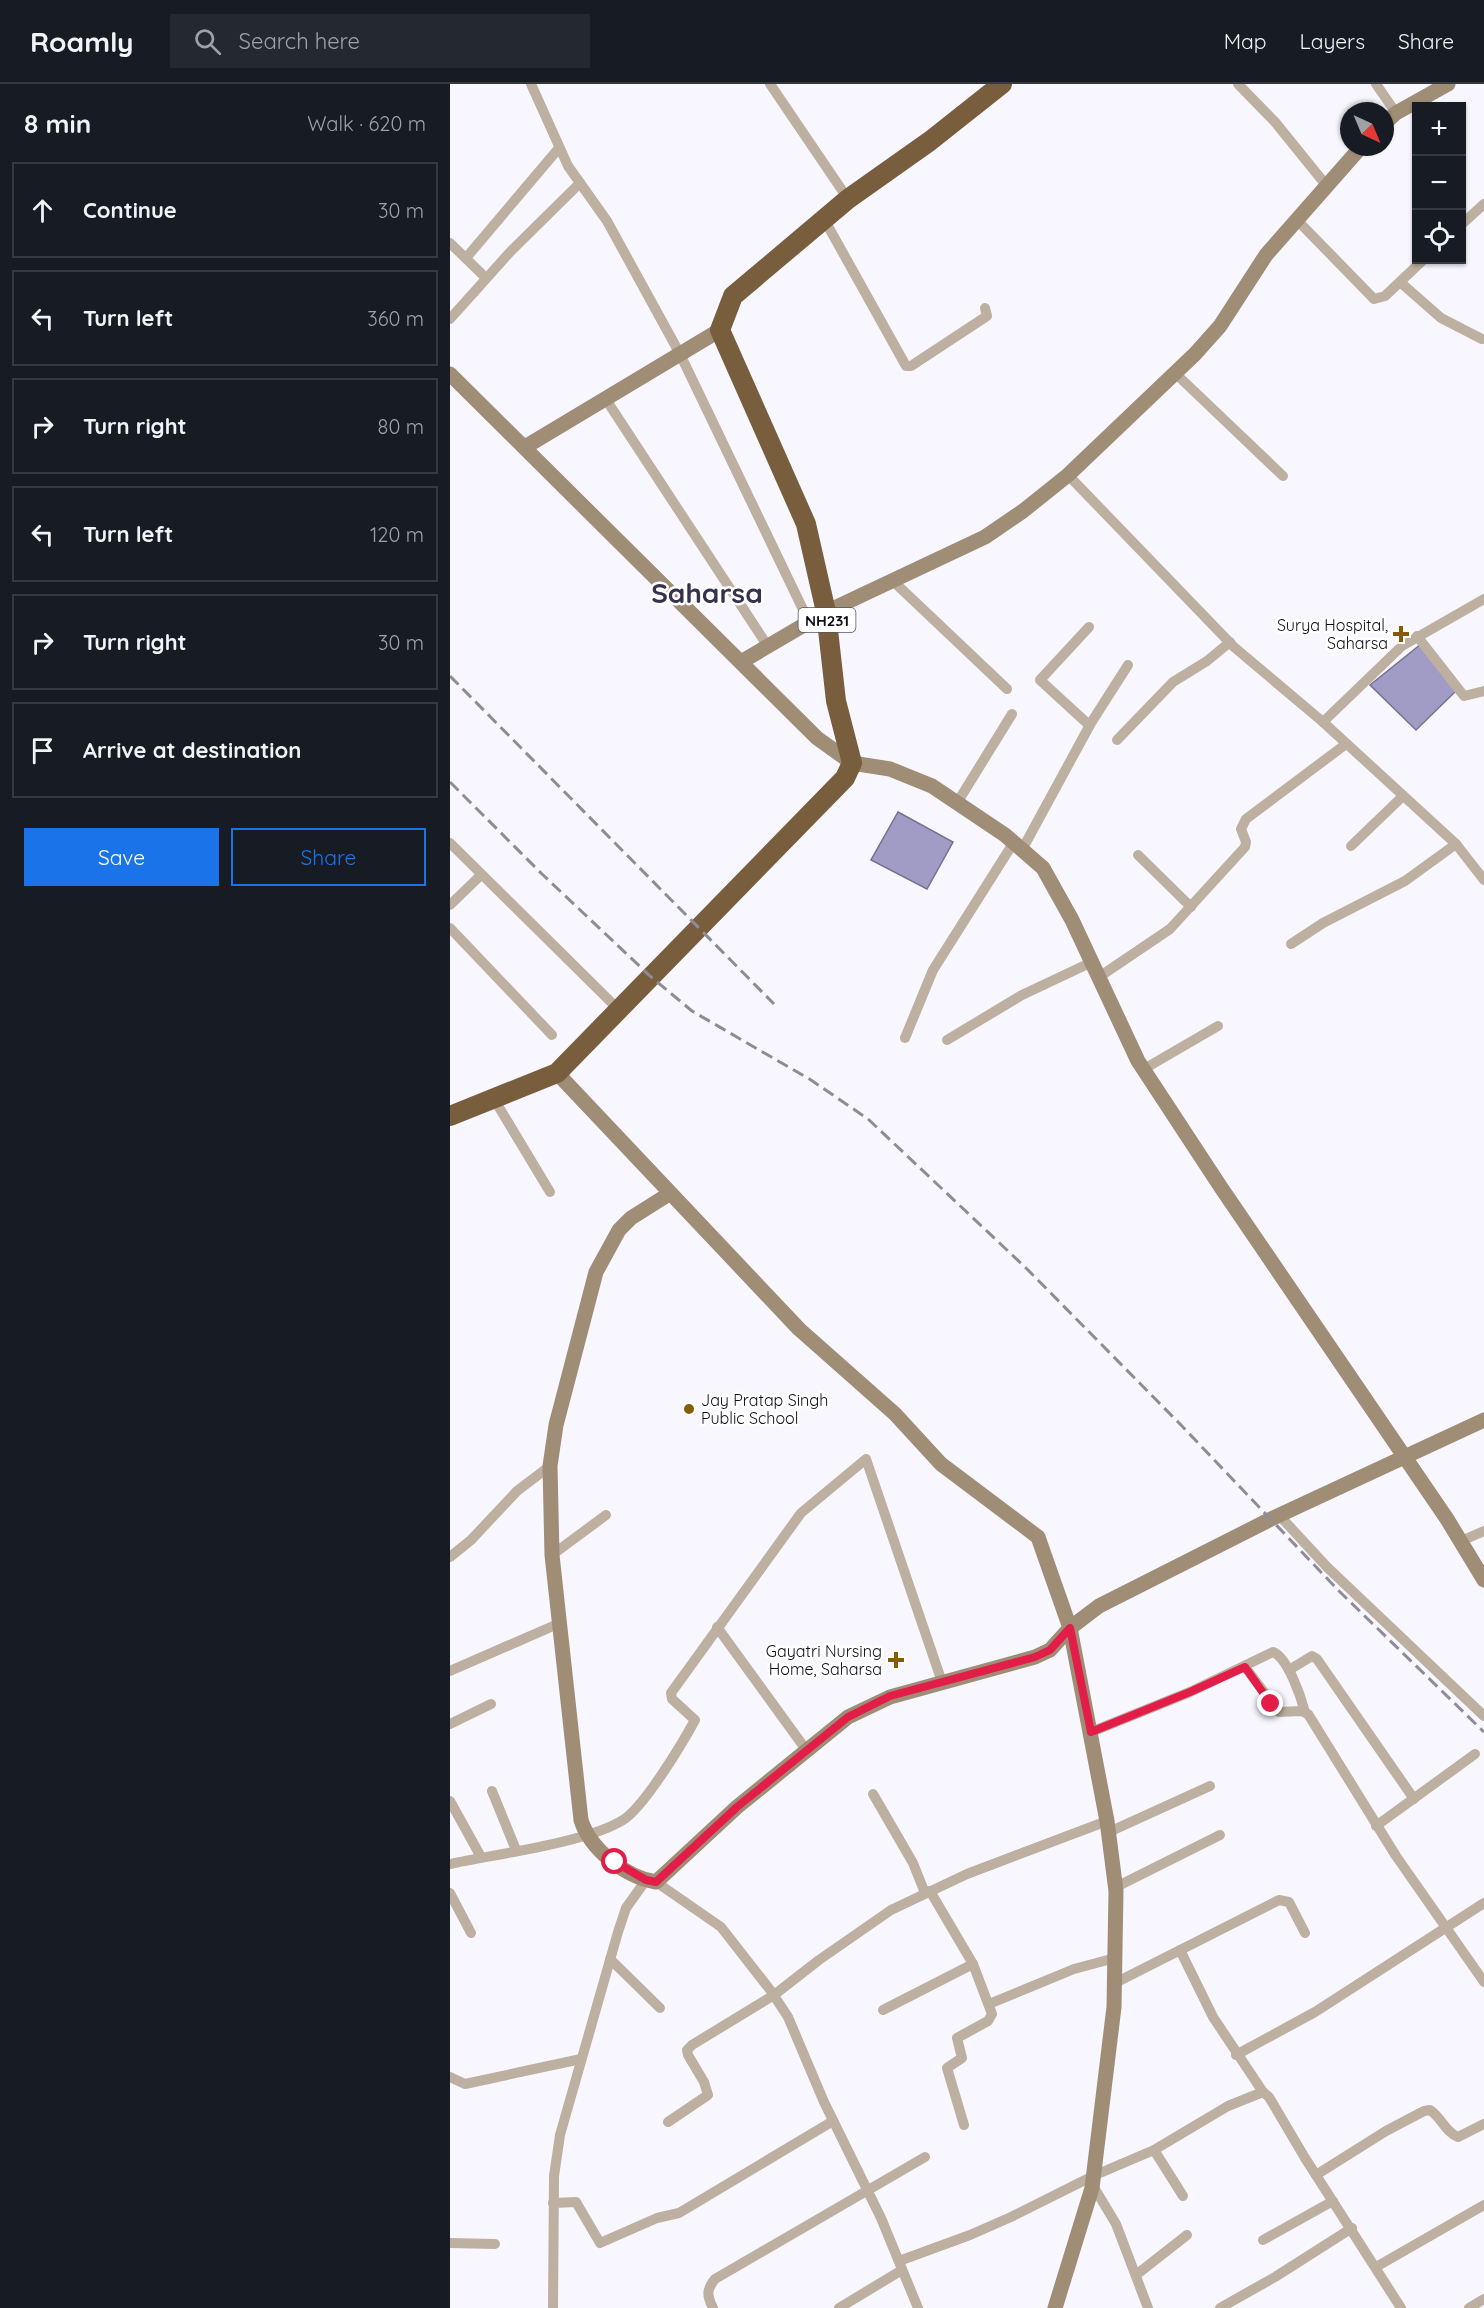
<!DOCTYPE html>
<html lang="en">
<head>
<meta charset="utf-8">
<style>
	:root { --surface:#171b24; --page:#242831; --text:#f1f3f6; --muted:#9ea1a6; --line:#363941; --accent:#1a73e8 }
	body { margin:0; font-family:Quicksand,sans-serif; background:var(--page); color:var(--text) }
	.controls { position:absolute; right:18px; top:18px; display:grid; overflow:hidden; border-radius:0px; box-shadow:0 2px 4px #0004 }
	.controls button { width:54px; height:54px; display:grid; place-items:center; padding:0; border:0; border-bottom:2px solid var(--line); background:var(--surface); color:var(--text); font:30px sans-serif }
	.compass { position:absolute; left:890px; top:18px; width:54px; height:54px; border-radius:50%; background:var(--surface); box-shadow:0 2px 4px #0004; rotate:136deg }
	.stop { position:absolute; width:18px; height:18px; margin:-14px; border:4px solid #e11d48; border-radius:50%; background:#fff }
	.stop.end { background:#e11d48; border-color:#fff; box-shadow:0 2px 6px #0008 }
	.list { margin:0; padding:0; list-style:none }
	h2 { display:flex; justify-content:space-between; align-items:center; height:78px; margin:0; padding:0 24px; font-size:26px }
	h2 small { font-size:20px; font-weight:400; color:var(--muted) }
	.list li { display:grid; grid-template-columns:39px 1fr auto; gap:18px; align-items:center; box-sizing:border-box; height:96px; margin:0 12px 12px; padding:0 12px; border:2px solid var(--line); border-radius:0px }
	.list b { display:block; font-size:22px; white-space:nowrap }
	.list em { font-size:20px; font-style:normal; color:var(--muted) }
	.actions { display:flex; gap:12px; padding:18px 24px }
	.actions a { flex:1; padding:14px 0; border:2px solid var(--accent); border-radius:0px; text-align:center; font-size:21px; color:var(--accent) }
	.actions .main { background:var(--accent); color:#fff }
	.icon { flex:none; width:33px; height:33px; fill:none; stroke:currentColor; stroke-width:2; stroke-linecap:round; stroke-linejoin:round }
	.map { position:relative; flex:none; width:1034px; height:2224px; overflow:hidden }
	header { display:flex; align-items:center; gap:36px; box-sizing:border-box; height:84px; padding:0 30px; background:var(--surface); border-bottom:2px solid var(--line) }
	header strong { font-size:28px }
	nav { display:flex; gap:33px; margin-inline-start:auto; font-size:21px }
	.search { width:420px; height:54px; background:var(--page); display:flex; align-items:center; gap:15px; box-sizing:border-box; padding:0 21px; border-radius:0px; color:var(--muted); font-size:22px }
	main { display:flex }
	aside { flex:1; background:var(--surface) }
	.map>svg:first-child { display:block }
	.water { fill:#a19cc5; stroke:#757191; stroke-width:1.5 }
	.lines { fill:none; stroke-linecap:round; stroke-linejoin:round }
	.street { stroke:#bdb0a0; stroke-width:10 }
	.secondary { stroke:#9f8d76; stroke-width:15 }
	.highway { stroke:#785e3d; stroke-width:20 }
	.rail { stroke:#8e8d97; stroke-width:3; stroke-dasharray:12 6; stroke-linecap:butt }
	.route { stroke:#e11d48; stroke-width:8 }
	.poi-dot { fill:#895a00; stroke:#fff; stroke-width:2 }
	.labels { text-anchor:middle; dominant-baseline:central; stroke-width:5; stroke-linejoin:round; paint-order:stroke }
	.shield { fill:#fff; stroke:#56565d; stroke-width:1.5 }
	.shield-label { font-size:15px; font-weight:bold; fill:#0e0d18 }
	.poi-label { font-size:16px; fill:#0e0d18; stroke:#fff; text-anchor:end }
	.town-label { font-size:28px; font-weight:bold; fill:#36324d; stroke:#fff }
</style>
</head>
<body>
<header>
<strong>Roamly</strong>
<div class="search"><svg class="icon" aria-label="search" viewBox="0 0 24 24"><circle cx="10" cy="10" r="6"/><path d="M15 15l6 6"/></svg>Search here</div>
<nav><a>Map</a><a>Layers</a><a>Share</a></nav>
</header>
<main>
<aside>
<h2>8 min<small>Walk · 620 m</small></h2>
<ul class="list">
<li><svg class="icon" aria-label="ahead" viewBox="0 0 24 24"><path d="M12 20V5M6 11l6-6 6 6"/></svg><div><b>Continue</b></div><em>30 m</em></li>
<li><svg class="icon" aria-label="left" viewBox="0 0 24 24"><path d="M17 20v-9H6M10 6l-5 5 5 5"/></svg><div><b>Turn left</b></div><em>360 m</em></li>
<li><svg class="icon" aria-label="right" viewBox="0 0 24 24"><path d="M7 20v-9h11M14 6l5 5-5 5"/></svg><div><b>Turn right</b></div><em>80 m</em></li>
<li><svg class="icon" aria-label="left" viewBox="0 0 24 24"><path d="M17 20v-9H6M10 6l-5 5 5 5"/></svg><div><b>Turn left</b></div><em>120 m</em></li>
<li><svg class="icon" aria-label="right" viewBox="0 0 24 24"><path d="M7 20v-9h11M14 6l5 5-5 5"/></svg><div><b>Turn right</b></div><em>30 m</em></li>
<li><svg class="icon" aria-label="arrive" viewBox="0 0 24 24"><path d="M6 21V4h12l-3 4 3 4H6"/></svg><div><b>Arrive at destination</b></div></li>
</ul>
<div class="actions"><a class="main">Save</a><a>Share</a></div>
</aside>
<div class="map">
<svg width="1034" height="2224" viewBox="0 0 1034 2224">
	<rect width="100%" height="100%" fill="#f8f7ff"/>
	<g class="water">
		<path d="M971,560L1007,606L966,646L920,601Z"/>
		<path d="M448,728L503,758L477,805L421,776Z"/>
	</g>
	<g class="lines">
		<g class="street">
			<path d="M81,0L118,82L157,137L230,270L359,538"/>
			<path d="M320,0L398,115"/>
			<path d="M788,0L825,38L876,101"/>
			<path d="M926,0L946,29"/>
			<path d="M374,135L456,282H461L537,232L535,224"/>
			<path d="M846,135L924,215L935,212L973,176"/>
			<path d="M1012,140L1034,120"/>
			<path d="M0,159L36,194"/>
			<path d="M16,174L109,64"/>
			<path d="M950,198L991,234L1032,255"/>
			<path d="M0,235L61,167L130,99"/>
			<path d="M725,289L833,392"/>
			<path d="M155,314L317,561"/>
			<path d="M618,391L784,563L873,638L1006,760L1034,796"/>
			<path d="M443,497L557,605"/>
			<path d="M967,552L1014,612L1034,607"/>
			<path d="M873,638L952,562L1034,515"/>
			<path d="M639,641L590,596L639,543"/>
			<path d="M667,656L723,598L757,577L780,558"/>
			<path d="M507,719L562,630"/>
			<path d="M0,759L168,925"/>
			<path d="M901,762L953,712"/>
			<path d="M573,764L641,639L678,581"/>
			<path d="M688,771L741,823"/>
			<path d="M0,821L31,791"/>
			<path d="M0,844L102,951"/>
			<path d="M841,860L873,839L955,797L1006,760"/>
			<path d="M649,893L720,845L795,763L796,758L791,745L796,735L896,660"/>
			<path d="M455,954L483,886L564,758"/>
			<path d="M497,956L572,911L642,878"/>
			<path d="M694,985L768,942"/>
			<path d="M44,1015L100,1108"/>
			<path d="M829,1431L877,1483L1034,1632"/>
			<path d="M1011,1457L1034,1447"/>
			<path d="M102,1471L156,1431"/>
			<path d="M0,1473L21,1456L67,1407L100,1382"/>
			<path d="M267,1543L357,1667"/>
			<path d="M795,1583L829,1628L851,1627L858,1630L946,1772L1034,1898"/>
			<path d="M839,1586L862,1572L867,1575L964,1715"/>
			<path d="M0,1587L110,1539"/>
			<path d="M0,1640L41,1620"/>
			<path d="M641,1648L740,1608L823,1568C838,1574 851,1613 855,1628"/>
			<path d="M42,1707L66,1766"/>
			<path d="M423,1710L463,1779L475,1809"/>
			<path d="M0,1717L31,1773"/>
			<path d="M926,1742L1025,1670"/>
			<path d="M659,1748L760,1702"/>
			<path d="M0,1780C45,1770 136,1759 173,1736C194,1723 232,1660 245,1636L222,1615L221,1609L351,1429L416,1375L492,1598"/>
			<path d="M206,1798L271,1843L321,1907L338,1933L374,2018L431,2134L468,2224"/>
			<path d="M666,1803L770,1751"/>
			<path d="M480,1807L523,1880L542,1930L538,1937L507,1954L512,1974L497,1984L514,2041"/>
			<path d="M0,1809L21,1849"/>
			<path d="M730,1866L763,1933L813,2008"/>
			<path d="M160,1875L210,1924"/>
			<path d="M665,1899L829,1816L839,1818L855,1849"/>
			<path d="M539,1920L624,1885L665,1874"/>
			<path d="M433,1926L523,1880"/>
			<path d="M786,1971L865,1928L1034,1819"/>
			<path d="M0,1993L15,2000L131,1975"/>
			<path d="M218,2038L258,2011L254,1998L238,1971L237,1966L242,1961L324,1911L369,1876L441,1826L517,1790L657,1737"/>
			<path d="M704,2066L733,2112"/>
			<path d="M866,2091L936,2047L974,2027L980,2026C991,2033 996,2049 1008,2053L1034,2040"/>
			<path d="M642,2100L666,2140L698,2224"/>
			<path d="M103,2119L126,2118L150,2159L207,2134L229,2129L383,2037"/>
			<path d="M813,2156L883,2117"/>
			<path d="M0,2159L45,2160"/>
			<path d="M449,2177L520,2151L561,2133L643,2092L704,2066L778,2022L813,2008L819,2013L855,2074L951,2224"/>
			<path d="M926,2183L1034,2121"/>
			<path d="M686,2191L737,2151"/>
			<path d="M103,2224L104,2092L110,2051L168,1848L176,1824L196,1796"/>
			<path d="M263,2224C257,2212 256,2206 265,2195L475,2073"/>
			<path d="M389,2224L452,2186"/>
			<path d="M770,2224L825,2193L902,2144"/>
			<path d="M1019,2224L1034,2215"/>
		</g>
		<g class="secondary">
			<path d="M935,39L946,29L998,0"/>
			<path d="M0,290L367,654L402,679L440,685L482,702L555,751L593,784L622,836L688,977L770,1102L997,1435L1034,1496"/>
			<path d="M75,363L270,246"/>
			<path d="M291,578L376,528L535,453L573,427L618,391L745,270L770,242L816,171L911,63"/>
			<path d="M107,989L349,1245L445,1330L491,1380L588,1453L620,1544L657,1737L666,1807L664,1923L642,2104L605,2224"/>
			<path d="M219,1110L181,1134L169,1146L146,1188L106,1341L100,1382L102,1471L131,1736C140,1765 175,1793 206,1798L287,1723L398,1633L440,1613L585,1573L600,1566L620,1544L649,1522L821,1435L1034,1336"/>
		</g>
		<path class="highway" d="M0,1032L107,989L395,694L402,679L386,617L376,528L356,440L270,246L283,212L398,115L480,57L552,0"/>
		<g class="rail">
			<path d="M0,592L324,920"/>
			<path d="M0,698L92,790L200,892L242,927L361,996L418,1035L576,1184L730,1340L889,1507L1034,1648"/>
		</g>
	</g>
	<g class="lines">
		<path class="route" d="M165,1778L196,1796L206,1798L287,1723L398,1633L440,1612L585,1573L600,1566L620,1544L641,1648L740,1608L795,1583L821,1620"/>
	</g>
	<g class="poi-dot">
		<path d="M948 541h6v6h6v6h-6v6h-6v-6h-6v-6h6z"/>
		<circle cx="239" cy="1325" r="6"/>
		<path d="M443 1567h6v6h6v6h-6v6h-6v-6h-6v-6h6z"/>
	</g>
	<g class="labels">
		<rect class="shield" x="348.5" y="524" width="57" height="24" rx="4.5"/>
		<g class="shield-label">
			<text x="377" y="536">NH231</text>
		</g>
		<g class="poi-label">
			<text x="938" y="541">Surya Hospital,<tspan x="938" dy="18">Saharsa</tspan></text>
			<text x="251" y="1316" text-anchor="start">Jay Pratap Singh<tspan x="251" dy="18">Public School</tspan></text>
			<text x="432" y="1567">Gayatri Nursing<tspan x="432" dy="18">Home, Saharsa</tspan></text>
		</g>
		<g class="town-label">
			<text x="257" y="508">Saharsa</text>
		</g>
	</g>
</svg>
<div class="controls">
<button>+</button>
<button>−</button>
<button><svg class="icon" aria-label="locate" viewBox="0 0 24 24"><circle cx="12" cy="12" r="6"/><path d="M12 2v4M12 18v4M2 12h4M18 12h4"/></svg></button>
</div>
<svg class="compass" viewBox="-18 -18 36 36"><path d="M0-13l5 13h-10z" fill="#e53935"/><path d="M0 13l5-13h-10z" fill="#9ea1a6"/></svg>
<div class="stop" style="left:165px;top:1778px"></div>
<div class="stop end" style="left:821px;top:1620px"></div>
</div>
</main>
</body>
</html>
